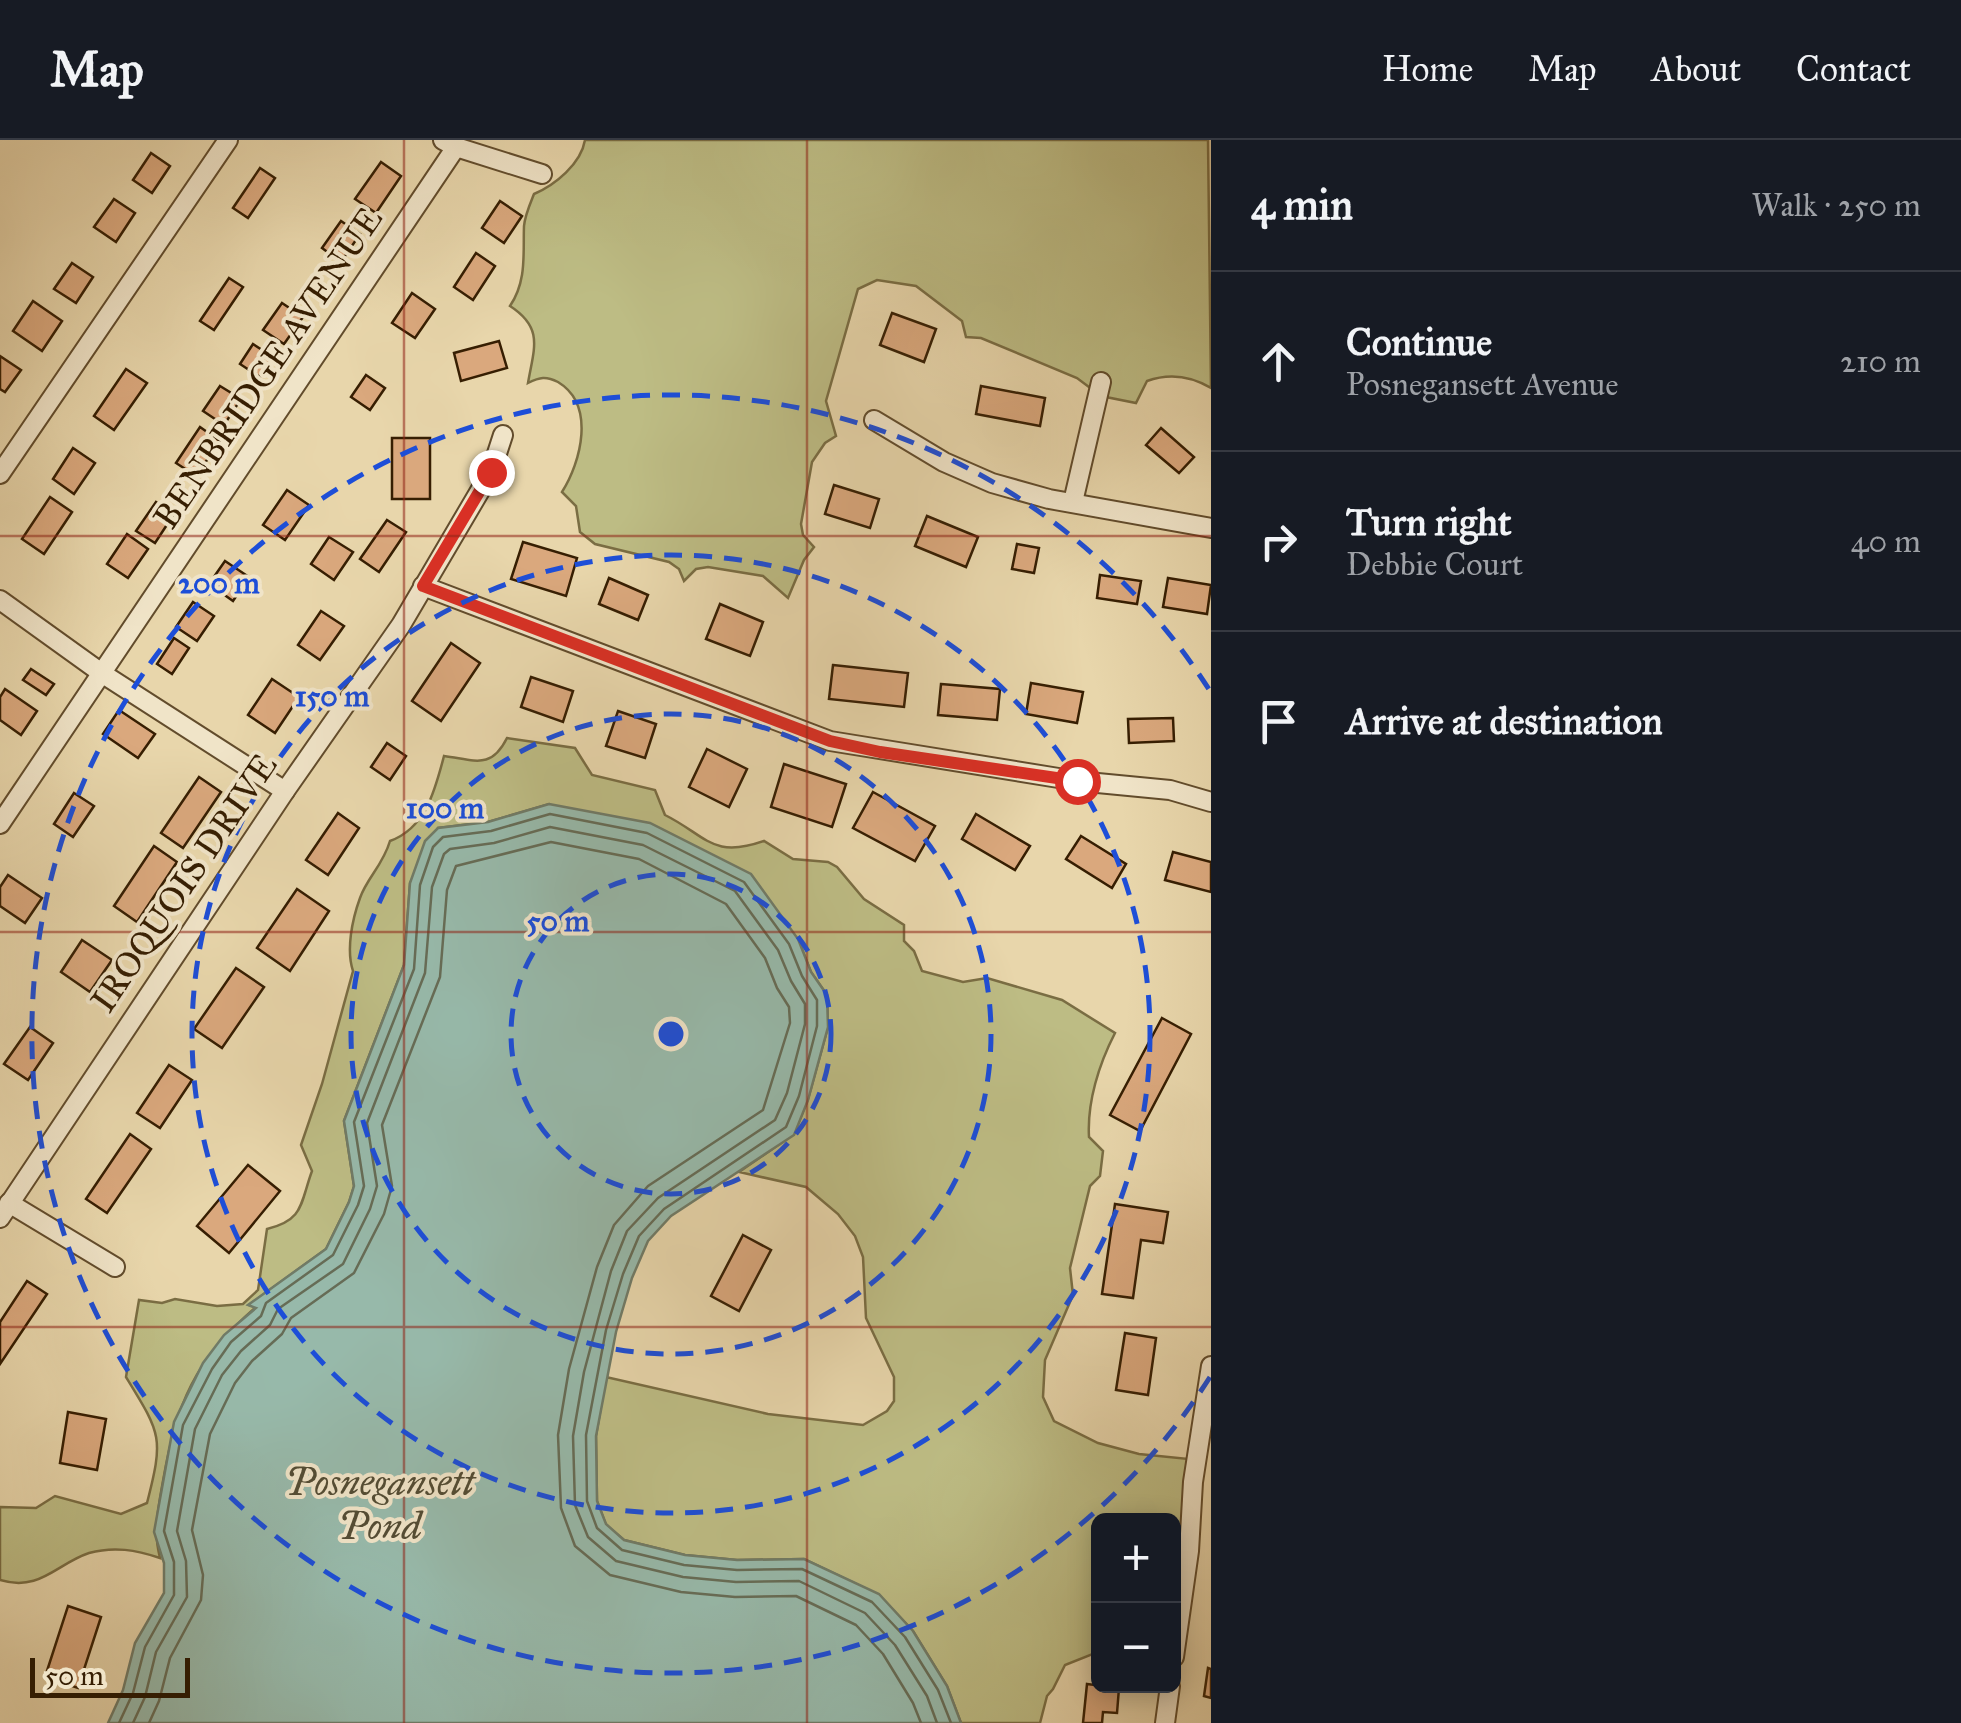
<!DOCTYPE html>
<html lang="en">
<head>
<meta charset="utf-8">
<style>
	:root { --surface:#171b24; --page:#242831; --text:#f1f3f6; --muted:#9ea1a6; --line:#363941 }
	body { margin:0; font-family:"IM FELL Great Primer",serif; background:var(--page); color:var(--text) }
	.controls { position:absolute; right:30px; bottom:30px; display:grid; overflow:hidden; border-radius:15px; box-shadow:0 5px 25px #0003 }
	.controls button { width:90px; height:90px; display:grid; place-items:center; padding:0; border:0; border-bottom:2px solid var(--line); background:var(--surface); color:var(--text); font:50px sans-serif }
	.scale { position:absolute; left:30px; bottom:25px; width:160px; box-sizing:border-box; padding-left:10px; border:5px solid #361e02; border-top:0; font-size:28px; line-height:35px; white-space:nowrap; color:#361e02; -webkit-text-stroke:8px #f0e4c8; paint-order:stroke }
	.stop { position:absolute; width:30px; height:30px; margin:-22px; border:8px solid #d93025; border-radius:50%; background:#fff }
	.stop.end { background:#d93025; border-color:#fff; box-shadow:0 2px 10px #0008 }
	.list { margin:0; padding:0; list-style:none }
	h2 { display:flex; justify-content:space-between; align-items:center; height:130px; margin:0; padding:0 40px; font-size:42px }
	h2 small { font-size:32px; font-weight:400; color:var(--muted) }
	.list li { display:grid; grid-template-columns:65px 1fr auto; gap:30px; align-items:center; box-sizing:border-box; height:180px; padding:0 40px; border-top:2px solid var(--line) }
	.list b { display:block; font-size:38px; white-space:nowrap }
	.list p { margin:0; font-size:32px; white-space:nowrap; color:var(--muted) }
	.list em { font-size:32px; font-style:normal; color:var(--muted) }
	.icon { flex:none; width:55px; height:55px; fill:none; stroke:currentColor; stroke-width:2; stroke-linecap:round; stroke-linejoin:round }
	.map { position:relative; flex:none; width:1211px; height:1583px; overflow:hidden }
	header { display:flex; align-items:center; gap:60px; box-sizing:border-box; height:140px; padding:0 50px; background:var(--surface); border-bottom:2px solid var(--line) }
	header strong { font-size:48px }
	nav { display:flex; gap:55px; margin-inline-start:auto; font-size:35px }
	main { display:flex }
	aside { flex:1; background:var(--surface) }
	.map>svg:first-child { display:block }
	.green { fill:#bdbc84; stroke:#7a6d43; stroke-width:2.5 }
	.water { fill:#97b9aa; stroke:#707b67; stroke-width:2.5 }
	.lines { fill:none; stroke-linecap:round; stroke-linejoin:round }
	.shore { stroke:#666c56; stroke-width:2.5 }
	.building { fill:#daa87d; stroke:#361e02; stroke-width:2.5 }
	.street-casing { stroke:#624c2c; stroke-width:22 }
	.street { stroke:#f0e4c8; stroke-width:18 }
	.route { stroke:#d93025; stroke-width:12 }
	.grid { fill:none; stroke:#8f2418; stroke-width:2.5; stroke-opacity:0.55 }
	.ring { fill:none; stroke:#1d4ed8; stroke-width:5; stroke-dasharray:18 12 }
	.labels { text-anchor:middle; dominant-baseline:central; stroke-width:8; stroke-linejoin:round; paint-order:stroke }
	.street-label { font-size:35px; fill:#361e02; stroke:#f0e4c8 }
	.water-label { font-size:38px; font-style:italic; fill:#534c34; stroke:#f0e4c8 }
	.centre { fill:#1d4ed8; stroke:#f0e4c8; stroke-width:5 }
	.ring-label { font-size:30px; text-anchor:middle; font-weight:bold; fill:#1d4ed8; stroke:#f0e4c8; stroke-width:8; stroke-linejoin:round; paint-order:stroke }
</style>
</head>
<body>
<header>
<strong>Map</strong>
<nav><a>Home</a><a>Map</a><a>About</a><a>Contact</a></nav>
</header>
<main>
<div class="map">
<svg width="1211" height="1583" viewBox="0 0 1211 1583">
	<rect width="100%" height="100%" fill="#e8d6ab"/>
	<filter id="stains"><feTurbulence type="fractalNoise" baseFrequency=".002" numOctaves="4"/><feColorMatrix values="0 0 0 0 .2 0 0 0 0 .09 0 0 0 0 .02 0 0 0 .5 -.17"/></filter>
	<radialGradient id="worn" r=".72"><stop offset=".6" stop-color="#630" stop-opacity="0"/><stop offset="1" stop-color="#630" stop-opacity=".3"/></radialGradient>
	<g class="green">
		<path d="M585,0H1208L1211,248C1191,236 1169,233 1147,241L1136,263L1101,256L1077,238L981,198L966,197L962,181L916,146L877,140L858,149L826,261L836,296L825,303L812,322L801,384L803,395L814,407L804,420L788,458L763,436L708,427L696,429L684,441L679,429L669,422L595,404L580,392L576,366L562,352C581,322 596,265 558,242C546,236 540,237 528,243C534,208 544,188 510,166C527,141 523,114 524,86C525,75 530,64 534,54C555,45 581,24 585,0Z"/>
		<path d="M507,598L575,608L592,635L655,650L665,675C707,696 712,719 764,701L793,719L828,722L837,727L864,759L904,785V801L914,811L922,831L963,842L987,838L1062,860L1115,893C1099,924 1087,962 1089,997L1103,1011L1100,1036L1090,1046L1070,1128L1073,1155L1045,1220L1043,1257L1054,1281L1098,1303L1139,1314L1199,1320L1191,1404L1174,1527V1380H1098V1512L1065,1525L1053,1549L1047,1556L1040,1583H961L947,1546L913,1491L879,1455L804,1419L737,1420L685,1415L624,1400L606,1385L597,1361L596,1296L606,1237L768,1274L863,1285L887,1271L894,1261V1237L866,1178L863,1117L855,1096L838,1074L806,1047L739,1032L794,994L808,959L828,887L827,855L811,832L798,799L549,664L488,682L438,688L410,743L404,825L344,981L354,1046L349,1062L326,1109L249,1165L256,1167C194,1221 177,1262 163,1341C158,1369 153,1391 160,1418C136,1410 114,1406 89,1413C56,1424 40,1452 0,1440V1367L36,1368L55,1356L121,1374L147,1363C164,1297 161,1294 126,1237L139,1160L162,1163L175,1159L217,1166L243,1164L258,1150L267,1089C304,1080 300,1064 312,1031L301,1005L322,944L353,831C346,810 352,780 360,758C367,738 383,725 390,701C426,688 435,650 444,616C475,620 491,630 507,598Z"/>
	</g>
	<path class="water" d="M549,664L650,683L751,734L798,799L811,832L827,855L828,887L808,960L794,995L671,1076L648,1101L632,1138L616,1192L596,1296L597,1361L606,1384L624,1400L685,1415L737,1420L804,1419L879,1454L913,1491L947,1546L961,1583H108L123,1550L135,1503L164,1453V1423L154,1392L174,1282L203,1223L224,1195L256,1168L248,1165L326,1109L349,1062L354,1046L344,981L404,825L410,743L425,701L438,688L488,682Z"/>
	<g class="lines">
		<g class="shore">
			<path d="M119,1583L133,1553L145,1507L174,1455V1422L164,1391L183,1285L212,1229L231,1202L261,1176L266,1163L333,1115L358,1065L364,1046L354,982L414,829L420,745L433,707L443,697L491,691L550,674L647,693L744,742L789,804L802,836L817,860V886L799,956L786,987L664,1069L639,1096L623,1134L606,1190L586,1295L587,1361L597,1388L622,1410L684,1425L737,1430L802,1429L872,1462L905,1497L938,1550L951,1583"/>
			<path d="M133,1583L145,1557L156,1512L187,1457L186,1421L177,1391L195,1289L222,1235L241,1211L270,1185L278,1169L343,1124L370,1069L377,1046L367,983L425,833L432,747L444,714L450,709L494,703L550,687L643,705L735,751L778,810L791,841L805,864V884L787,953L775,980L658,1058L627,1091L611,1131L584,1232L573,1296L575,1365L588,1397L616,1421L683,1437L736,1442L799,1441L865,1473L895,1505L927,1556L937,1583"/>
			<path d="M149,1583L159,1561L170,1518L201,1460L203,1435L192,1390L210,1294L235,1243L252,1221L282,1194L291,1178L354,1133L384,1074L392,1046L382,985L440,837L447,750L456,726L551,702L639,719L726,764L765,818L777,848L789,867L790,883L763,970L648,1046L614,1085L597,1127L569,1229L558,1295L561,1368L575,1406L610,1435L681,1452L735,1457L796,1456L856,1485L883,1514L913,1563L921,1583"/>
		</g>
	</g>
	<g class="building">
		<path d="M151,13L170,26L152,53L133,40Z"/>
		<path d="M381,22L401,36L376,73L355,59Z"/>
		<path d="M260,28L275,38L248,78L233,68Z"/>
		<path d="M114,59L135,73L116,102L94,87Z"/>
		<path d="M500,61L522,76L504,103L482,88Z"/>
		<path d="M341,81L360,94L341,122L322,108Z"/>
		<path d="M476,113L495,126L473,160L454,147Z"/>
		<path d="M72,123L93,137L76,163L54,149Z"/>
		<path d="M229,138L243,147L214,190L200,181Z"/>
		<path d="M412,153L435,169L415,198L392,183Z"/>
		<path d="M33,161L62,181L42,211L13,191Z"/>
		<path d="M282,163L303,177L284,204L263,190Z"/>
		<path d="M892,173L936,189L924,222L880,205Z"/>
		<path d="M499,201L507,228L461,241L454,213Z"/>
		<path d="M253,204L273,217L260,237L240,224Z"/>
		<path d="M0,216L21,230L5,252L0,249Z"/>
		<path d="M126,229L147,243L114,290L94,276Z"/>
		<path d="M366,235L385,248L370,270L351,257Z"/>
		<path d="M220,246L241,259L224,285L203,271Z"/>
		<path d="M981,246L1045,258L1040,286L976,274Z"/>
		<path d="M200,287L220,301L196,336L176,323Z"/>
		<path d="M1161,288L1194,317L1179,333L1146,305Z"/>
		<rect x="392" y="298" width="38" height="61"/>
		<path d="M73,308L95,323L74,354L53,339Z"/>
		<path d="M834,345L879,359L870,388L825,374Z"/>
		<path d="M287,350L309,365L285,400L263,385Z"/>
		<path d="M50,357L72,372L44,414L22,399Z"/>
		<path d="M156,362L174,374L155,403L136,391Z"/>
		<path d="M927,376L978,397L966,427L915,406Z"/>
		<path d="M387,380L406,392L379,432L360,419Z"/>
		<path d="M127,394L148,409L128,438L107,424Z"/>
		<path d="M329,397L353,412L334,440L311,424Z"/>
		<path d="M523,402L577,418L566,456L511,439Z"/>
		<path d="M1017,404L1039,408L1034,433L1012,429Z"/>
		<path d="M225,421L249,437L233,461L209,444Z"/>
		<path d="M1100,435L1141,441L1137,464L1097,458Z"/>
		<path d="M609,438L648,455L638,480L599,464Z"/>
		<path d="M1168,438L1211,445L1207,474L1163,467Z"/>
		<path d="M193,462L214,476L197,501L176,487Z"/>
		<path d="M720,464L763,482L750,516L706,499Z"/>
		<path d="M321,471L344,486L320,520L298,505Z"/>
		<path d="M174,498L189,508L172,534L157,524Z"/>
		<path d="M451,503L480,523L441,581L412,561Z"/>
		<path d="M833,525L908,533L904,567L829,559Z"/>
		<path d="M31,529L54,544L46,555L23,540Z"/>
		<path d="M531,537L573,551L563,582L521,567Z"/>
		<path d="M272,539L299,557L275,593L248,575Z"/>
		<path d="M1031,543L1083,552L1077,583L1026,574Z"/>
		<path d="M941,544L1000,549L997,580L938,575Z"/>
		<path d="M5,549L37,571L21,595L0,580V557Z"/>
		<path d="M119,570L155,594L138,618L103,594Z"/>
		<path d="M618,571L656,584L645,618L606,606Z"/>
		<path d="M1173,578L1174,601L1129,603L1128,579Z"/>
		<path d="M387,603L406,616L390,640L371,627Z"/>
		<path d="M707,609L747,629L729,667L689,647Z"/>
		<path d="M784,624L846,644L832,687L771,667Z"/>
		<path d="M199,637L221,652L183,708L161,693Z"/>
		<path d="M873,652L935,686L915,721L853,688Z"/>
		<path d="M74,653L94,666L73,697L54,684Z"/>
		<path d="M338,673L359,688L328,735L306,720Z"/>
		<path d="M976,674L1030,706L1015,730L962,699Z"/>
		<path d="M1081,696L1126,724L1112,748L1066,719Z"/>
		<path d="M154,706L177,722L137,782L114,766Z"/>
		<path d="M1173,712L1211,722V752L1165,740Z"/>
		<path d="M8,735L42,758L25,783L0,766V747Z"/>
		<path d="M297,749L329,771L290,831L257,808Z"/>
		<path d="M82,800L112,820L90,852L61,832Z"/>
		<path d="M236,828L264,847L222,908L194,889Z"/>
		<path d="M1162,878L1191,894L1140,991L1110,975Z"/>
		<path d="M30,887L53,903L28,940L4,924Z"/>
		<path d="M169,925L192,940L160,988L137,973Z"/>
		<path d="M130,994L151,1009L107,1073L86,1059Z"/>
		<path d="M248,1025L280,1051L229,1113L197,1086Z"/>
		<path d="M1115,1064L1168,1072L1163,1103L1141,1100L1133,1158L1102,1154Z"/>
		<path d="M743,1095L771,1110L739,1171L711,1156Z"/>
		<path d="M27,1141L47,1154L0,1224V1182Z"/>
		<path d="M1125,1193L1156,1198L1148,1255L1116,1250Z"/>
		<path d="M68,1272L106,1279L97,1330L60,1323Z"/>
		<path d="M68,1466L101,1477L78,1548L45,1537Z"/>
		<path d="M1208,1528L1211,1529V1558L1204,1556Z"/>
		<path d="M1087,1544L1119,1548L1117,1573L1103,1572L1102,1583H1083Z"/>
	</g>
	<g class="lines">
		<g class="street-casing">
			<g id="street">
				<path d="M443,0L456,7L542,34"/>
				<path d="M874,280L944,322L992,343L1049,359L1211,388"/>
				<path d="M0,334L228,0"/>
				<path d="M1073,362L1101,242"/>
				<path d="M423,446L830,601L1077,641L1170,650L1211,662"/>
				<path d="M0,460L103,534L285,651"/>
				<path d="M0,684L456,7"/>
				<path d="M9,1063L115,1127"/>
				<path d="M0,1078L285,651L401,485L491,332L503,295"/>
				<path d="M1174,1517L1189,1411L1193,1342L1211,1226"/>
				<path d="M1165,1583L1170,1546"/>
			</g>
		</g>
		<use href="#street" class="street"/>
	</g>
	<g class="lines">
		<path class="route" d="M491,332L423,446L830,601L880,612L1077,641"/>
	</g>
	<path class="grid" d="M404,0V1583M807,0V1583M0,396H1211M0,792H1211M0,1187H1211"/>
	<g class="ring">
		<circle cx="671" cy="894" r="160"/>
		<circle cx="671" cy="894" r="320"/>
		<circle cx="671" cy="894" r="479"/>
		<path d="M1210 1237A639 639 0 1 1 1210 551"/>
	</g>
	<g class="labels">
		<g class="street-label">
			<text transform="translate(268 228) rotate(-56)">BENBRIDGE AVENUE</text>
			<text transform="translate(184 743) rotate(-56)">IROQUOIS DRIVE</text>
		</g>
		<g class="water-label">
			<text x="380" y="1342">Posnegansett<tspan x="380" dy="44">Pond</tspan></text>
		</g>
	</g>
	<circle cx="671" cy="894" r="15" class="centre"/>
	<g class="ring-label">
		<text x="219" y="453">200 m</text>
		<text x="332" y="566">150 m</text>
		<text x="445" y="678">100 m</text>
		<text x="558" y="791">50 m</text>
	</g>
	<rect width="100%" height="100%" filter="url(#stains)"/>
	<rect width="100%" height="100%" fill="url(#worn)"/>
</svg>
<div class="controls">
<button>+</button>
<button>−</button>
</div>
<div class="scale">50 m</div>
<div class="stop" style="left:1077px;top:641px"></div>
<div class="stop end" style="left:491px;top:332px"></div>
</div>
<aside>
<h2>4 min<small>Walk · 250 m</small></h2>
<ul class="list">
<li><svg class="icon" aria-label="ahead" viewBox="0 0 24 24"><path d="M12 20V5M6 11l6-6 6 6"/></svg><div><b>Continue</b><p>Posnegansett Avenue</p></div><em>210 m</em></li>
<li><svg class="icon" aria-label="right" viewBox="0 0 24 24"><path d="M7 20v-9h11M14 6l5 5-5 5"/></svg><div><b>Turn right</b><p>Debbie Court</p></div><em>40 m</em></li>
<li><svg class="icon" aria-label="arrive" viewBox="0 0 24 24"><path d="M6 21V4h12l-3 4 3 4H6"/></svg><div><b>Arrive at destination</b></div></li>
</ul>
</aside>
</main>
</body>
</html>
